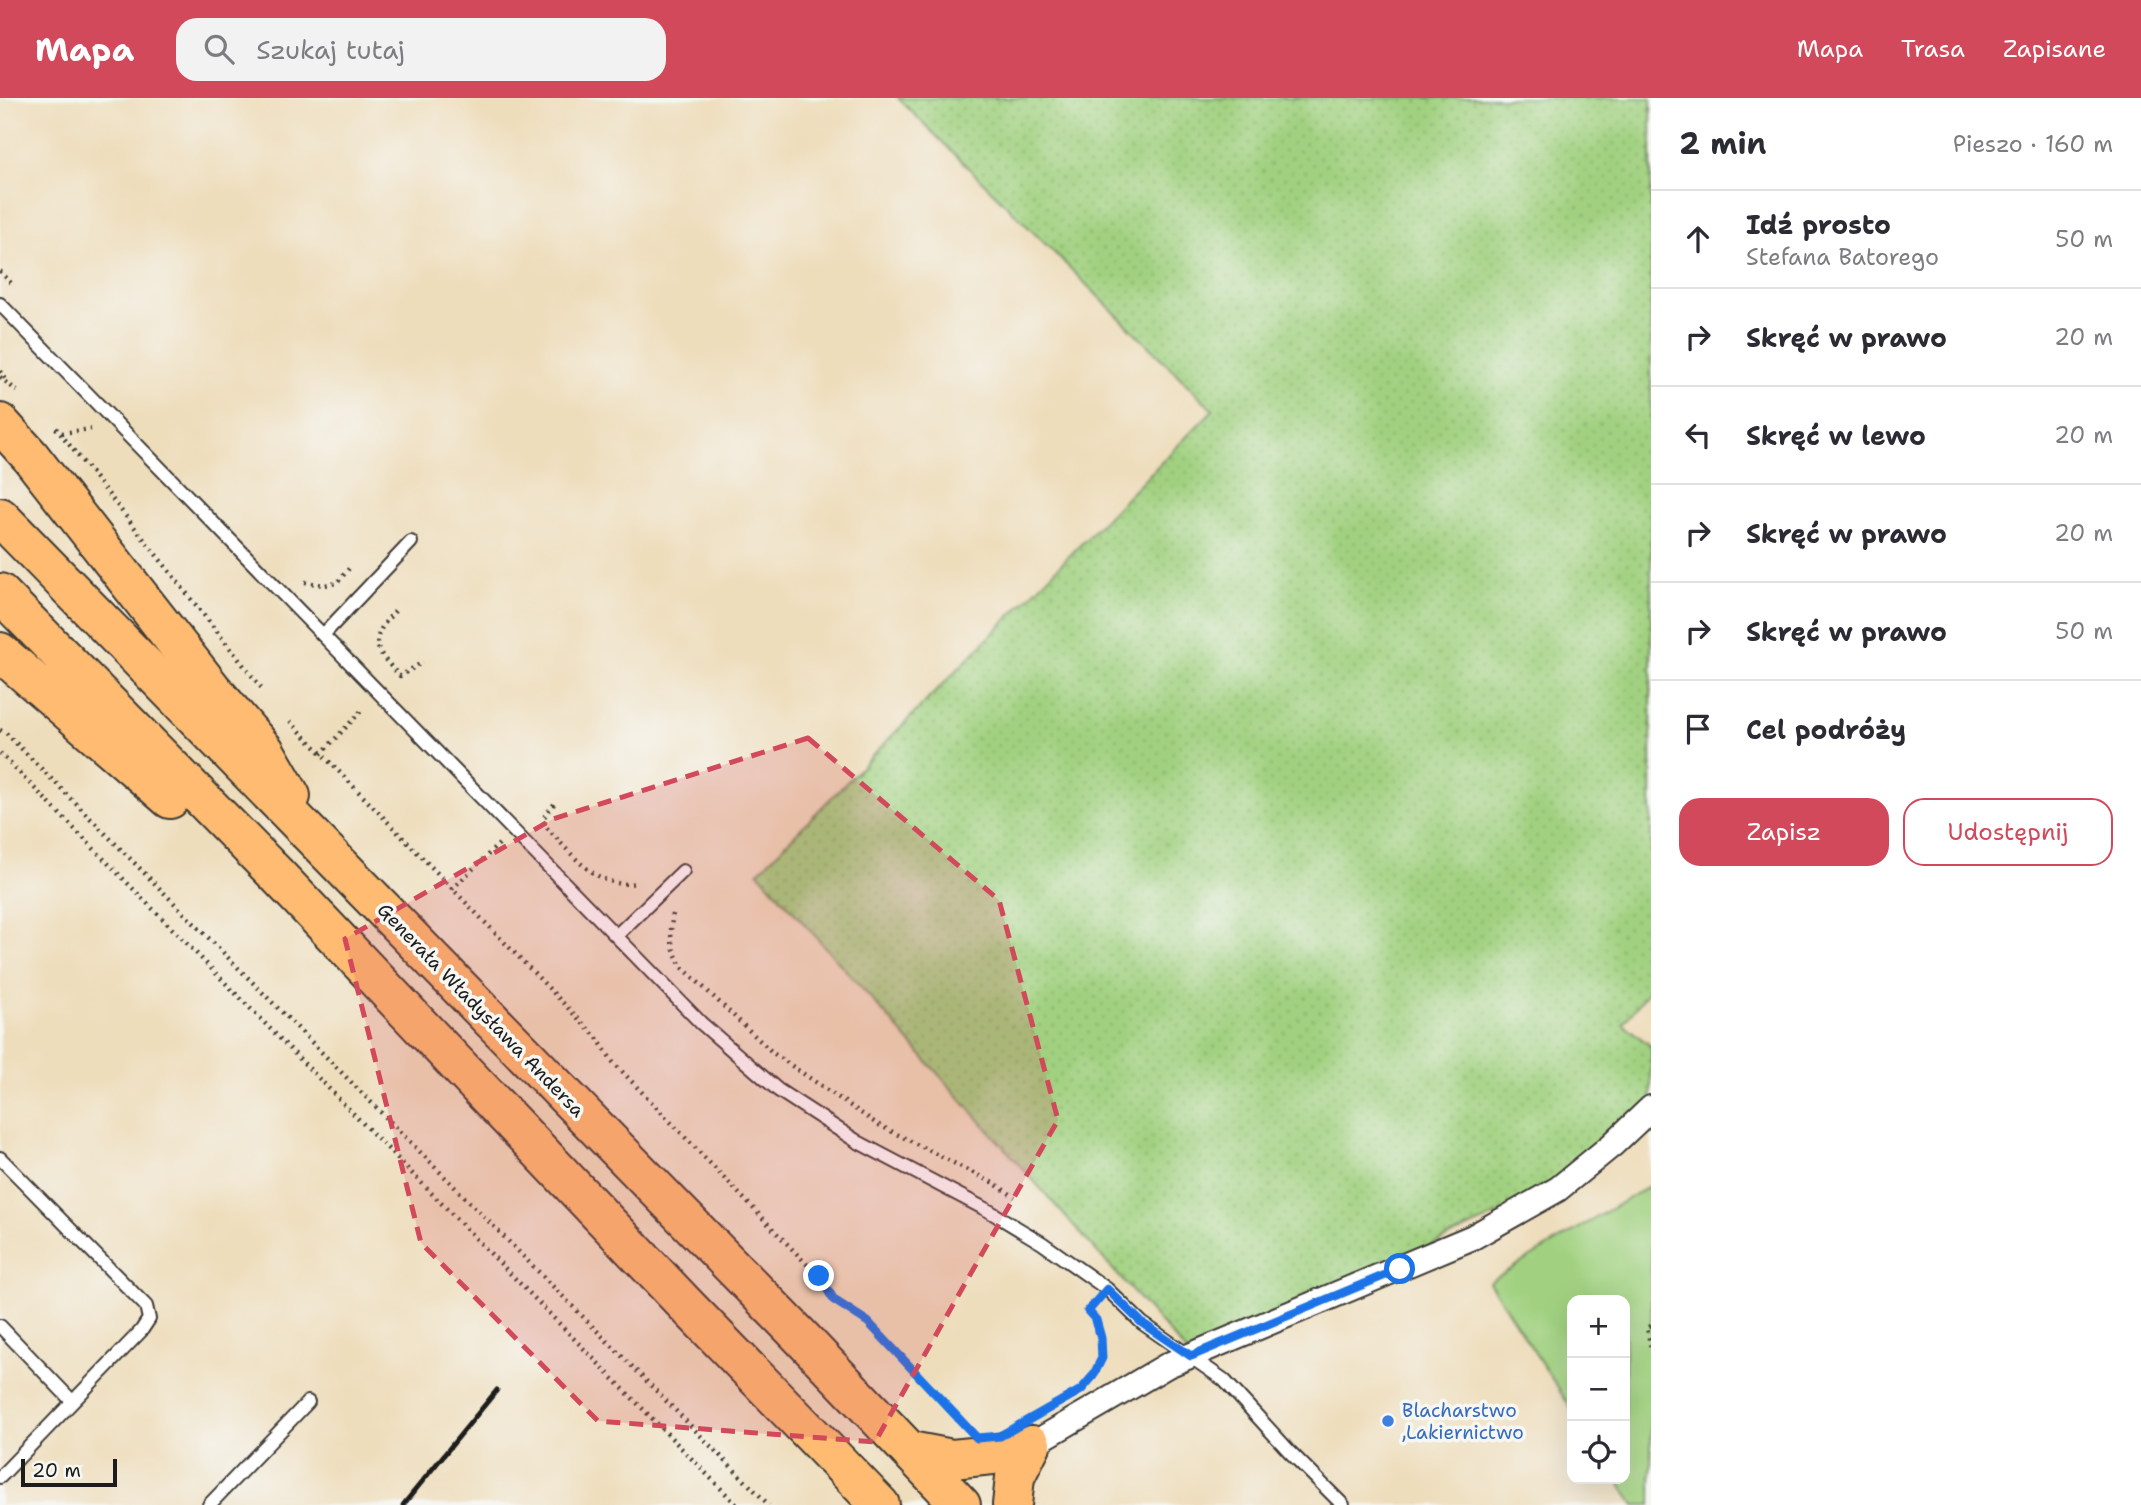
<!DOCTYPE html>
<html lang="pl">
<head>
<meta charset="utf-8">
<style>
	:root { --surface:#fff; --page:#f2f2f3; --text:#2b2b33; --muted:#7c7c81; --line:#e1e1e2; --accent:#d1495b }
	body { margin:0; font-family:"Shantell Sans",sans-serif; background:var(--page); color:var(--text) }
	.controls { position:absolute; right:21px; bottom:21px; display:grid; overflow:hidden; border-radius:14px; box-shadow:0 7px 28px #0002 }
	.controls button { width:63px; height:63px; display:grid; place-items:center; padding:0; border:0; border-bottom:2px solid var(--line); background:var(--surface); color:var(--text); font:35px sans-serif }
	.scale { position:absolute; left:21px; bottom:18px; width:96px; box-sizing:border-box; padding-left:7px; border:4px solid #1c1c1c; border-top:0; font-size:19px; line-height:24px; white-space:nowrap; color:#1c1c1c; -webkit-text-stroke:5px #f6f6f2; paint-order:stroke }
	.stop { position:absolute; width:21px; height:21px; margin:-16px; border:5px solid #1a73e8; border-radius:50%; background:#fff }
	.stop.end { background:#1a73e8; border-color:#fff; box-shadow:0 2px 7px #0008 }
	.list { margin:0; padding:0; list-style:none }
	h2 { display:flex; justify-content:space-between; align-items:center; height:91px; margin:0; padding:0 28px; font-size:30px }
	h2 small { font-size:23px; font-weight:400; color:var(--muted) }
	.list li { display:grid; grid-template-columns:46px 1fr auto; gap:21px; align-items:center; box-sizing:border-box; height:98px; padding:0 28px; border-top:2px solid var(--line) }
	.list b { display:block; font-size:26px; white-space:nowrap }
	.list p { margin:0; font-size:23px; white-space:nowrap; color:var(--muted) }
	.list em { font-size:23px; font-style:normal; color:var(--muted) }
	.actions { display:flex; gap:14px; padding:21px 28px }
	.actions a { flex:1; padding:16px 0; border:2px solid var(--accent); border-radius:21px; text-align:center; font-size:24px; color:var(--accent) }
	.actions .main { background:var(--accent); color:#fff }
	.icon { flex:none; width:38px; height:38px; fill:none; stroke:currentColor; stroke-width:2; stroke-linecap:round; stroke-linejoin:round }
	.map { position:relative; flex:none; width:1651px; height:1407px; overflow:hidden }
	header { display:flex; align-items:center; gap:42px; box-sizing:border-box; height:98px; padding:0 35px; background:var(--accent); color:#fff }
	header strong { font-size:33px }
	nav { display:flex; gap:38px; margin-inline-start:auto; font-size:24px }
	.search { width:490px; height:63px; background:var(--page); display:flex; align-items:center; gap:18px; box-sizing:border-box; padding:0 24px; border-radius:21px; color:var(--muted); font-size:26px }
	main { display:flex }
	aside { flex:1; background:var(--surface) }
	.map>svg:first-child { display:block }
	.grass { fill:url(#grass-dots); stroke:#5e764e; stroke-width:2 }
	.green { fill:#a1d180; stroke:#5e764e; stroke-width:2 }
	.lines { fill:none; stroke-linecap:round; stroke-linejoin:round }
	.service-casing { stroke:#3c3934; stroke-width:16 }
	.minor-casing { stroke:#3c3934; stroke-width:28 }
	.trunk-casing { stroke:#3c3934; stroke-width:42 }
	.path { stroke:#3c3934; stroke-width:4.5; stroke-dasharray:2 5; stroke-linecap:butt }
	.service { stroke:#fff; stroke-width:12 }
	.minor { stroke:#fff; stroke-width:24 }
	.trunk { stroke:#febb71; stroke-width:38 }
	.rail { stroke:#1c1c1c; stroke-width:5 }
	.route { stroke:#1a73e8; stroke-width:9 }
	.marked { fill:#d1495b; fill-opacity:0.2; stroke:#d1495b; stroke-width:5; stroke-dasharray:14 9; stroke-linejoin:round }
	.shop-dot { fill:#3f7fe0; stroke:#f6f6f2; stroke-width:2.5 }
	.labels { text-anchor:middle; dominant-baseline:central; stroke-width:7; stroke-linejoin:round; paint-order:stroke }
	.street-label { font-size:19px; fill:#1c1c1c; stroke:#f6f6f2 }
	.shop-label { font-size:19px; fill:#366cbe; stroke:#f6f6f2; text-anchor:start }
</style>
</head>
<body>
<header>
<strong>Mapa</strong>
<div class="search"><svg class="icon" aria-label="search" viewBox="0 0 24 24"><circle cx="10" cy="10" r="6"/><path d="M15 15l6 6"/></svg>Szukaj tutaj</div>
<nav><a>Mapa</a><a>Trasa</a><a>Zapisane</a></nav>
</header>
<main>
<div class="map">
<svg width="1651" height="1407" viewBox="0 0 1651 1407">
	<defs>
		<pattern id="grass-dots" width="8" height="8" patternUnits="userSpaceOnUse" patternTransform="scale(1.75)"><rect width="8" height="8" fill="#a1d180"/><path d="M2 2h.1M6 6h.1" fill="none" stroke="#8ab36e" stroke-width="1.8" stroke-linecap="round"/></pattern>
	</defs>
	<rect width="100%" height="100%" fill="#f6f6f2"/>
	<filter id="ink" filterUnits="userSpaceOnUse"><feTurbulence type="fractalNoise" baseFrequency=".0143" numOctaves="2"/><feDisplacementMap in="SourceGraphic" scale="14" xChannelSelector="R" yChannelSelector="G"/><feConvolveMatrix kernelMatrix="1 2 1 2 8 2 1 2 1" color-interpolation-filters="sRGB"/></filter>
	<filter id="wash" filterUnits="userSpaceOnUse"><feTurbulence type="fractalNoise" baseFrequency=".00686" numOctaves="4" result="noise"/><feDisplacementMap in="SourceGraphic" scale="28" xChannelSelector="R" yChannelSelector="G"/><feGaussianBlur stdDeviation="1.57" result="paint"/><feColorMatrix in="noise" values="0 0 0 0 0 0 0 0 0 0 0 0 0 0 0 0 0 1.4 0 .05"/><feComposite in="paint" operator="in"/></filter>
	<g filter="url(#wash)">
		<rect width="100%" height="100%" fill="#edb"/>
		<path class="grass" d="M898,0H1651V890L1623,926L1651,948V1009L1557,1089L1191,1259L758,774L1213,312Z"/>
		<path class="green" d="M1651,1087V1407H1634L1617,1381H1625V1202H1572V1312L1489,1184Z"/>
	</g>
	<g filter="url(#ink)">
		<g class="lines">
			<g class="service-casing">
				<g id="service">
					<path d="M0,206L701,925L778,992L858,1044L989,1113L1042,1145L1107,1191L1142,1225L1224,1282L1289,1353L1343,1407"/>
					<path d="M323,537L411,444"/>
					<path d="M617,837L683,773"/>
					<path d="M0,1060L146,1208L149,1221L141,1233L0,1379"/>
					<path d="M0,1228L72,1303"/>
					<path d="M209,1407L308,1304"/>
				</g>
			</g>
			<g class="minor-casing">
				<path id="minor" d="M1031,1347L1168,1267L1473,1139L1558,1091L1612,1047L1651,1010"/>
			</g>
			<g class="trunk-casing">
				<g id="trunk">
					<path d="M0,325L30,358L212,591L265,653L291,698"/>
					<path d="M0,419L799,1237L961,1407"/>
					<path d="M0,495L277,777L684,1205L880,1407"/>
					<path d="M0,554L170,701"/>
					<path d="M910,1353L952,1361L993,1357L1031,1347"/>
					<path d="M1012,1407L1015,1379L1031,1347"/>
				</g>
			</g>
			<g class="path">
				<path d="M0,173L12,186"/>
				<path d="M0,273L5,281"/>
				<path d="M0,279L17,293"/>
				<path d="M56,330L264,593"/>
				<path d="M62,335L91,331"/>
				<path d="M305,484L324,487L337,485L351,468"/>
				<path d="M395,513C367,543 375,552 400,578L423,564"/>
				<path d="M290,623L597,940L613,964L819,1179L834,1201L868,1224L963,1325"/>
				<path d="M0,632L7,636L769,1407"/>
				<path d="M0,655L737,1407"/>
				<path d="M321,656L363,611"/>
				<path d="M554,706L544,719L545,728C572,755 595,792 637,785"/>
				<path d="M452,791L499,746"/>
				<path d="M673,816C669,836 671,849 681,868L773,955L877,1026L995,1086L1015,1099"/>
				<path d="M1651,1228L1647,1230L1651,1251"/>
				<path d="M1094,1278C1104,1255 1105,1233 1088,1213L1094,1206"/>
			</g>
			<use href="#service" class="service"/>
			<use href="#minor" class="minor"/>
			<use href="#trunk" class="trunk"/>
			<path class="rail" d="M403,1407L497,1292"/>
		</g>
	</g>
	<g class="lines" filter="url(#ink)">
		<path class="route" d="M819,1178L834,1202L868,1224L977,1340L1000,1338L1081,1292L1093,1278L1102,1260L1101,1240L1096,1222L1088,1213L1107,1191L1142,1225L1191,1258L1400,1171"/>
	</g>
	<path class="marked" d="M808,640L999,802L1058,1022L875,1344L598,1323L421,1145L345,841L553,721Z"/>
	<circle class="shop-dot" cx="1388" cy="1323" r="7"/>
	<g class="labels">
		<g class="street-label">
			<text transform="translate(481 912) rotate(46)">Generała Władysława Andersa</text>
		</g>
		<g class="shop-label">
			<text x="1402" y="1312">Blacharstwo<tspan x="1402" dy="22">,Lakiernictwo</tspan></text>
		</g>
	</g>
</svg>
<div class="controls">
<button>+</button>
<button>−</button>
<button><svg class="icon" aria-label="locate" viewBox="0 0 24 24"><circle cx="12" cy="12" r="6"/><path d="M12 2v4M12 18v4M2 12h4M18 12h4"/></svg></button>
</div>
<div class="scale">20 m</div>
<div class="stop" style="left:1400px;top:1171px"></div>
<div class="stop end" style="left:819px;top:1178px"></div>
</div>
<aside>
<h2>2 min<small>Pieszo · 160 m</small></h2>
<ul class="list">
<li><svg class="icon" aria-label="ahead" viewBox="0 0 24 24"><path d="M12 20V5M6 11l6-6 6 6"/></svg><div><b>Idź prosto</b><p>Stefana Batorego</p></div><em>50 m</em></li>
<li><svg class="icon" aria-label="right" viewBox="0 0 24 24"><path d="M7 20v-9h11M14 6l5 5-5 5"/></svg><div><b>Skręć w prawo</b></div><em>20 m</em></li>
<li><svg class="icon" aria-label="left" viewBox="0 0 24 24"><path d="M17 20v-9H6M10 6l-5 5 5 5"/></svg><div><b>Skręć w lewo</b></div><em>20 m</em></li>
<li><svg class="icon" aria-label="right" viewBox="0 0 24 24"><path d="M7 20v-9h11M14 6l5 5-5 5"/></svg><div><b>Skręć w prawo</b></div><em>20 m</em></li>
<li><svg class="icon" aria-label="right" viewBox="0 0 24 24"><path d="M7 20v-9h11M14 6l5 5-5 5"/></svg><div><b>Skręć w prawo</b></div><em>50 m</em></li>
<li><svg class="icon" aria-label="arrive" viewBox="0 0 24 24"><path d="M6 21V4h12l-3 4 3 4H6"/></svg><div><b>Cel podróży</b></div></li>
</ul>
<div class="actions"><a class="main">Zapisz</a><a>Udostępnij</a></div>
</aside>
</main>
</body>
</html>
